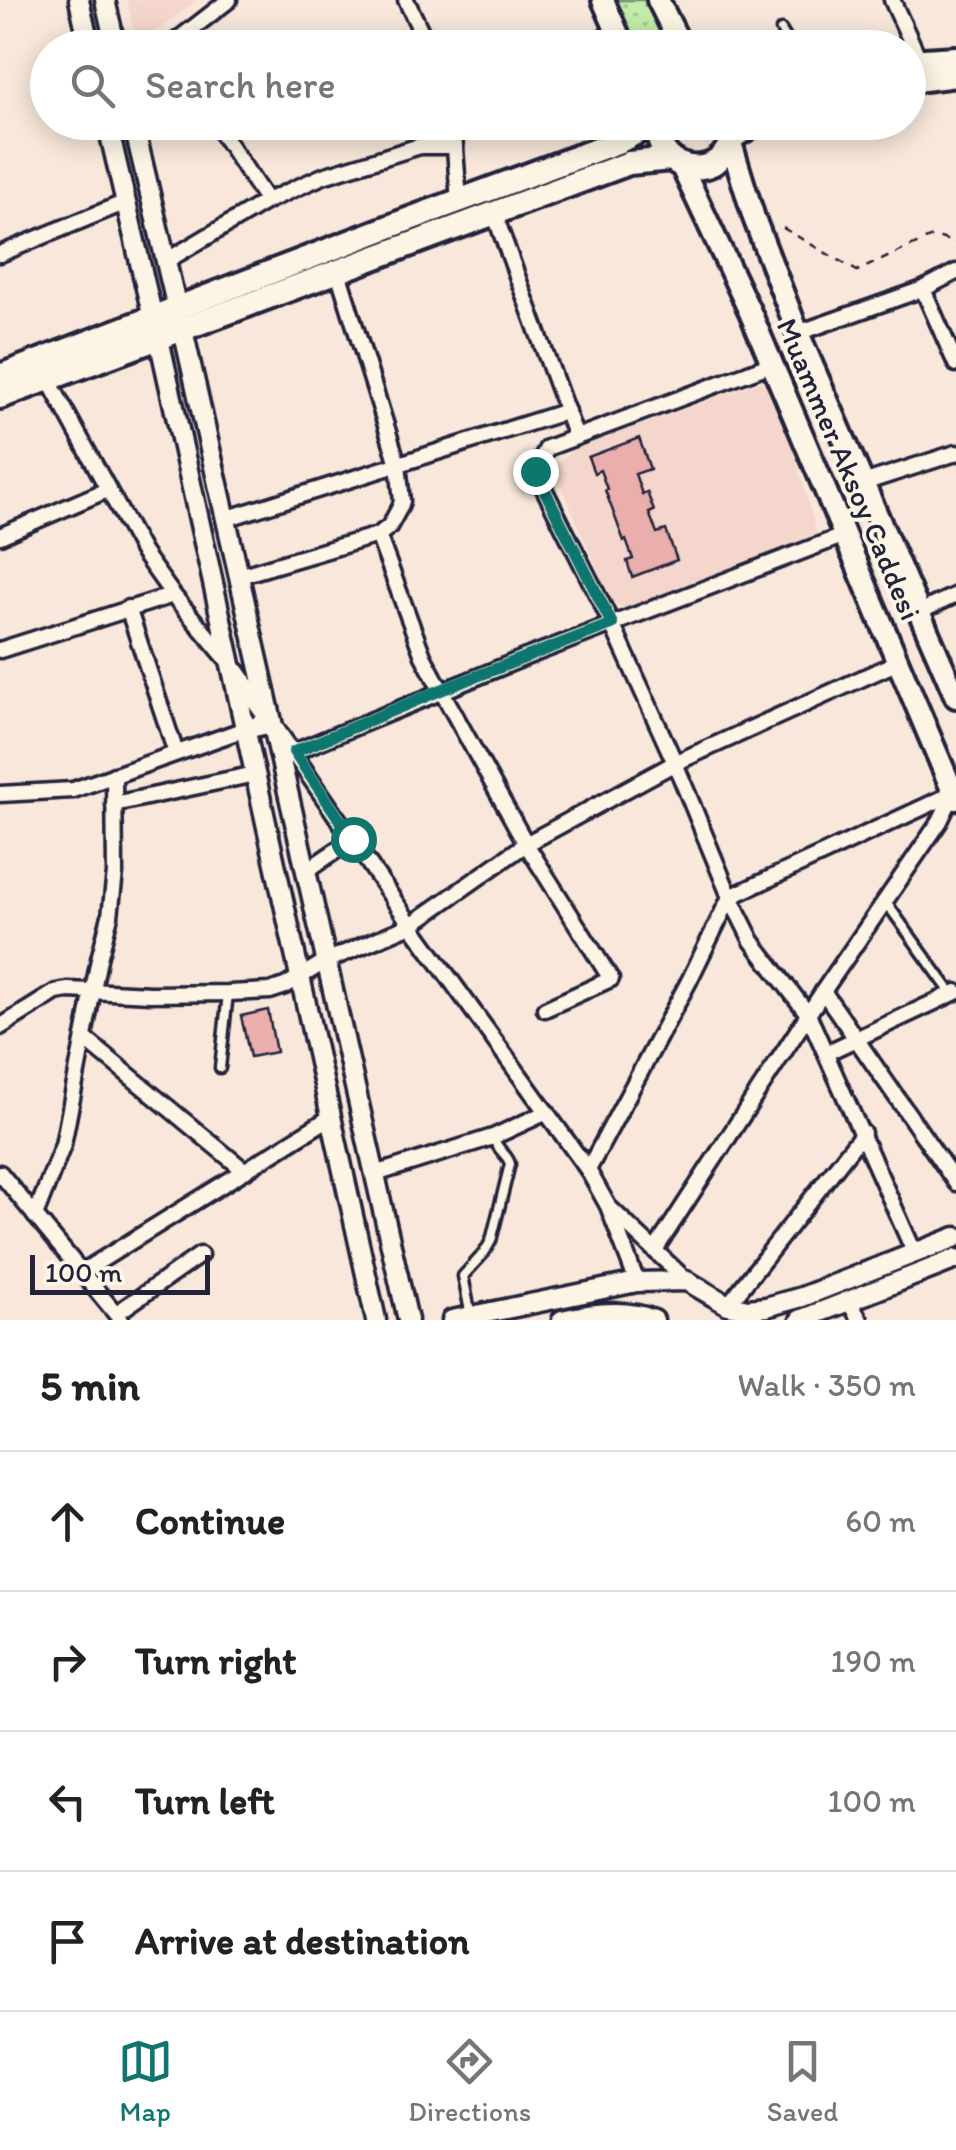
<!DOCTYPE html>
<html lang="en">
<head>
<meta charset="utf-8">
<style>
	:root { --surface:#fff; --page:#f6f6f6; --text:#222; --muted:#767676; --line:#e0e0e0; --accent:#0f766e }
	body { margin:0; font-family:Itim,sans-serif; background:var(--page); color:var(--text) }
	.scale { position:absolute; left:30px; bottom:25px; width:180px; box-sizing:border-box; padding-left:10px; border:5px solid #22223b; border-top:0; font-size:28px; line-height:35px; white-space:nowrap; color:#22223b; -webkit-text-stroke:8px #fcf5e5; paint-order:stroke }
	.stop { position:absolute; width:30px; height:30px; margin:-22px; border:8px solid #0f766e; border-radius:50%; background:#fff }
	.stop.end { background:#0f766e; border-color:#fff; box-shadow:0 2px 10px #0008 }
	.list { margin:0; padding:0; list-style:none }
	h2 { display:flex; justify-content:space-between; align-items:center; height:130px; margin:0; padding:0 40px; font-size:42px }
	h2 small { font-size:32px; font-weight:400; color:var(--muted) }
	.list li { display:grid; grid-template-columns:65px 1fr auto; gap:30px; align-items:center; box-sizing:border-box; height:140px; padding:0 40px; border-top:2px solid var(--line) }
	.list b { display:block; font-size:38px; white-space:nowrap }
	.list em { font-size:32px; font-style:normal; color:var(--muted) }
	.icon { flex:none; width:55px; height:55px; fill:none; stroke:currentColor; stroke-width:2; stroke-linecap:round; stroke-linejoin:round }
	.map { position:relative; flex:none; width:956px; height:1320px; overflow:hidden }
	.search { position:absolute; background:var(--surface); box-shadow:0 5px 25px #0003; left:30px; right:30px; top:30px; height:110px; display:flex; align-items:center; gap:25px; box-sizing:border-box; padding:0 35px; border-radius:55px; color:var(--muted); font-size:38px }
	.sheet { height:690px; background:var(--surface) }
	nav { display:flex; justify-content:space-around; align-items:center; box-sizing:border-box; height:140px; border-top:2px solid var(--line); background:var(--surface); font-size:28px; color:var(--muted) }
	nav a { display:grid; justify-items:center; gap:5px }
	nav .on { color:var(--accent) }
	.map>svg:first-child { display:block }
	.built { fill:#f4d6cc }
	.grass { fill:url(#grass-dots); stroke:#728772; stroke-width:2.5 }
	.building { fill:#eaafac; stroke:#22223b; stroke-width:2.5 }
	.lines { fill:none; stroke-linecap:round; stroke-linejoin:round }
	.service-casing { stroke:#22223b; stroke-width:15 }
	.minor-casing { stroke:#22223b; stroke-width:21 }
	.tertiary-casing { stroke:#22223b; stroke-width:25 }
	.secondary-casing { stroke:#22223b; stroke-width:28 }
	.primary-casing { stroke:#22223b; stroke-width:30 }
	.path { stroke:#22223b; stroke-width:2.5; stroke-dasharray:8 8; stroke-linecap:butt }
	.service { stroke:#fcf5e5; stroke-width:8 }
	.minor { stroke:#fcf5e5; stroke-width:14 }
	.tertiary { stroke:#fcf5e5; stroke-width:18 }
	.secondary { stroke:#fcf5e5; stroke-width:20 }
	.primary { stroke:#fcf5e5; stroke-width:22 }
	.route { stroke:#0f766e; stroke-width:12 }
	.labels { text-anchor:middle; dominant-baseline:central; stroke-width:8; stroke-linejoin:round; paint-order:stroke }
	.street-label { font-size:30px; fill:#22223b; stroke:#fcf5e5 }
</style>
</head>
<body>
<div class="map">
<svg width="956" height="1320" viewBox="0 0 956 1320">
	<defs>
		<pattern id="grass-dots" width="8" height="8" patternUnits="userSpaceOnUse" patternTransform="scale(2.5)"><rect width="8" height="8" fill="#c3eca8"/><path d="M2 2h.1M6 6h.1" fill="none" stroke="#a7ca92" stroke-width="1.8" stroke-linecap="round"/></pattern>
	</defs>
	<rect width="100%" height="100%" fill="#f8e7da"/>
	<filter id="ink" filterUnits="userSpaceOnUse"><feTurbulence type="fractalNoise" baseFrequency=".01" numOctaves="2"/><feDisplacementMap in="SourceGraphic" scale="20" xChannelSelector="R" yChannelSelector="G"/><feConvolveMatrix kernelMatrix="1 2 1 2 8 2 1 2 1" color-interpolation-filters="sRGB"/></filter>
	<g filter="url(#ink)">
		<g class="built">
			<path d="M127,0H197L160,29L135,36Z"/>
			<path d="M767,379L789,433L817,535L625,609L612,602L553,467L572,450Z"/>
		</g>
		<path class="grass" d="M614,0H650L672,47H635Z"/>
		<g class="building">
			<path d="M639,438L650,469L635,474L642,494L647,492L654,511L649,513L657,533L666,530L677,560L632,577L627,561L633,559L626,540L624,541L605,490L607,489L600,470L594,473L588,457Z"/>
			<path d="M268,1010L276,1052L250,1057L241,1016Z"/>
		</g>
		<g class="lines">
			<g class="service-casing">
				<g id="service">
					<path d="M781,30L792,48"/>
					<path d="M885,901L952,994"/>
					<path d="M220,1068L228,993"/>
					<path d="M471,1316L463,1276L484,1253L491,1241L510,1164C508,1154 498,1152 493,1137"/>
				</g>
			</g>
			<g class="minor-casing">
				<g id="minor">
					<path d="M406,0L429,48"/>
					<path d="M892,0L919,59"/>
					<path d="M167,48L229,0"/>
					<path d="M576,48L617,32"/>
					<path d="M214,122L267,201"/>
					<path d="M453,122L459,201"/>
					<path d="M494,213L576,437"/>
					<path d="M0,254L126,202"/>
					<path d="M166,261L267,201L323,176L420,146H455"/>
					<path d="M923,289L956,364"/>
					<path d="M798,333L923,289L956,272"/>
					<path d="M772,364L547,448L535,471L612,624L675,763L730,897L752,941L808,1014L915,1254"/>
					<path d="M48,379L143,553L173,595L230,663"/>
					<path d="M863,483L956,453"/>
					<path d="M225,519L567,411"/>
					<path d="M378,535L423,656L441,690L526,844L611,979L545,1009"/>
					<path d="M0,536L107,490"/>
					<path d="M239,576L378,535L389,527L400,507L402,501L398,464L338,272"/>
					<path d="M128,608L176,753"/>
					<path d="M919,612L956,595"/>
					<path d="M0,650L173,595"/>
					<path d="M276,728L411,925L588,1170L608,1206L637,1282"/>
					<path d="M294,752L526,657L845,535"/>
					<path d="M0,794L73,790L245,729"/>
					<path d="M114,804L255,774"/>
					<path d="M306,871L353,839"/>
					<path d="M823,991L956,1183"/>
					<path d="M0,1027L56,992L68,990L151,994L228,993L270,991L285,986L326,961L411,925L526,844L675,763L898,662"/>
					<path d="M84,1038L245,1171"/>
					<path d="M826,1053L956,992"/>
					<path d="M588,1170L689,981L730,897L954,793"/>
					<path d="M0,1173L121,1320"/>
					<path d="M375,1174L493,1137L547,1112"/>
					<path d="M611,1209L687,1281"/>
					<path d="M35,1216L63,1145L99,959L110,916L115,873L114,775"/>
					<path d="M655,1250L826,987L940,821L953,794"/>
					<path d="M82,1272L331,1117"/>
					<path d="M849,1302L860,1320"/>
					<path d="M728,1305L863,1133"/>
					<path d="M117,1313L200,1255"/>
				</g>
			</g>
			<g class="tertiary-casing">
				<g id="tertiary">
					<path d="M79,0L90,48"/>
					<path d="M105,0L116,48"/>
					<path d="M107,122L153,318"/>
					<path d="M133,122L177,308"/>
					<path d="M183,330L408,1320"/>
					<path d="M159,339L376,1320"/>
					<path d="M236,672L272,723L245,729"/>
					<path d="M452,1320L637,1282L687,1281L728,1305L748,1309L766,1307L802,1297L956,1237"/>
					<path d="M562,1320C591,1313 626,1308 654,1320"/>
					<path d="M800,1320L956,1259"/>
				</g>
			</g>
			<g class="secondary-casing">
				<g id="secondary">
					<path d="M603,0L624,48"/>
					<path d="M658,0L682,48"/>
					<path d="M731,143L754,218L798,333L956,697"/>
					<path d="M681,165L750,312L956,799"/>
				</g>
			</g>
			<g class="primary-casing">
				<g id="primary">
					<path d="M908,61L956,58"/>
					<path d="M908,81L956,75"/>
					<path d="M658,122C653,182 738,183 732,122"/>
					<path d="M733,137L757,122"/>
					<path d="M0,376L407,220L620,141L657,122"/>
					<path d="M0,397L629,163L671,159"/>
				</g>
			</g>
			<path class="path" d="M783,228L857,271L934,236L956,243"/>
			<use href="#service" class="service"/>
			<use href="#minor" class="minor"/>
			<use href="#tertiary" class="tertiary"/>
			<use href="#secondary" class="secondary"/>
			<use href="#primary" class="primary"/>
		</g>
	</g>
	<g class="lines" filter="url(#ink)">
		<path class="route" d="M353,839L294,752L441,690L612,624L535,471"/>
	</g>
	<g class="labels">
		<g class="street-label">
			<text transform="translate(849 469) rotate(67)">Muammer Aksoy Caddesi</text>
		</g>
	</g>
</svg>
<div class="scale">100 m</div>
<div class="stop" style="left:353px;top:839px"></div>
<div class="stop end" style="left:535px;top:471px"></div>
<div class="search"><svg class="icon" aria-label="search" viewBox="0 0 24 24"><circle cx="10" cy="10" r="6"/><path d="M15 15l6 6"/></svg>Search here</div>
</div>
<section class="sheet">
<h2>5 min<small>Walk · 350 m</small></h2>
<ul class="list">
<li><svg class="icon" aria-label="ahead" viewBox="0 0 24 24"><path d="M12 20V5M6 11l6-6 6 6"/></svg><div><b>Continue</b></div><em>60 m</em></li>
<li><svg class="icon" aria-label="right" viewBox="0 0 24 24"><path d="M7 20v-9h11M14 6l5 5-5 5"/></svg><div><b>Turn right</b></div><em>190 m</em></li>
<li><svg class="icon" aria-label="left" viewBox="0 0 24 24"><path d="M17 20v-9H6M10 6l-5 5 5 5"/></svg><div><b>Turn left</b></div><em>100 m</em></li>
<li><svg class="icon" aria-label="arrive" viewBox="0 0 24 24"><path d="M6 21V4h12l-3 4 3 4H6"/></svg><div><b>Arrive at destination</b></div></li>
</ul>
</section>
<nav>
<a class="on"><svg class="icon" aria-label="map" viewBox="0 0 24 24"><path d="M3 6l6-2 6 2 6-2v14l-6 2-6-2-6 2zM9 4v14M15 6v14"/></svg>Map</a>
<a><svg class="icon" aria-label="directions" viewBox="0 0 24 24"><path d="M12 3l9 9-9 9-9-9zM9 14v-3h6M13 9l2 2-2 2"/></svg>Directions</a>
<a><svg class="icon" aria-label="saved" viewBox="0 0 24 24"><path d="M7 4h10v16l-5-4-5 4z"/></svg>Saved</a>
</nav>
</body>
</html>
